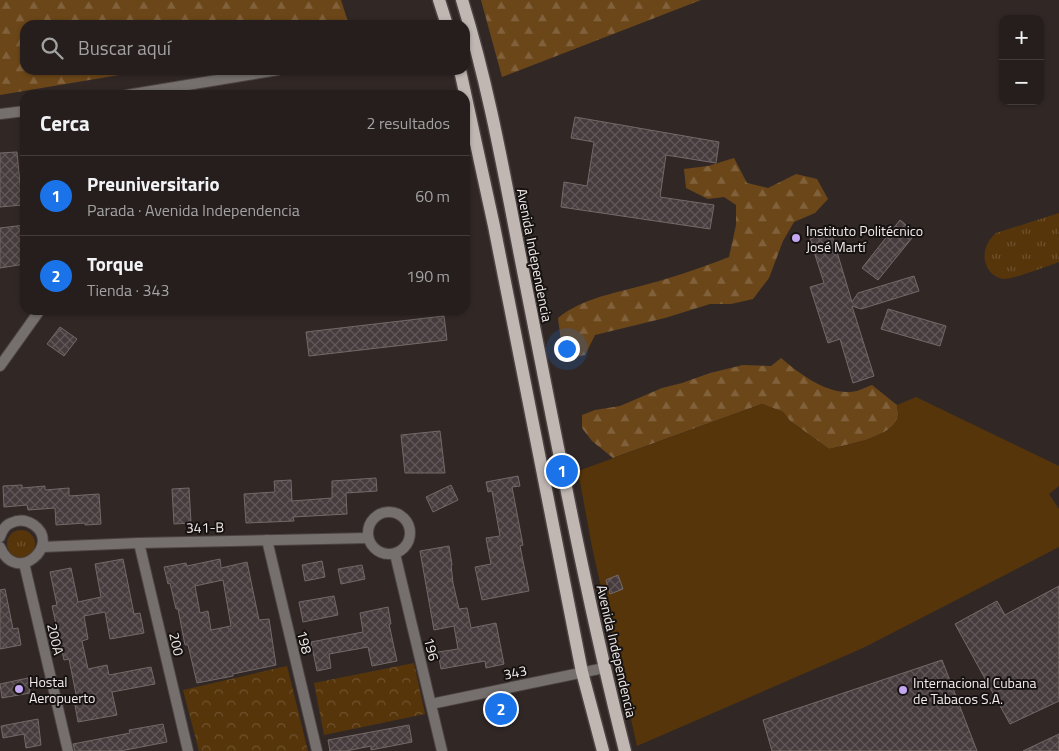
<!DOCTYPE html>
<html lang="es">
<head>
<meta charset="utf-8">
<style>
	:root { --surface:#251e1c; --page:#312b29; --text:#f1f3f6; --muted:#a3a2a3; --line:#423c3b; --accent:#1a73e8 }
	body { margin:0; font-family:"Titillium Web",sans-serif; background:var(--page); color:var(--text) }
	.controls { position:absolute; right:15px; top:15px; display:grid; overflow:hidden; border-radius:10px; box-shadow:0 1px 4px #0004 }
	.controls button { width:45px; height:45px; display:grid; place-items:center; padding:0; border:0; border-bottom:1px solid var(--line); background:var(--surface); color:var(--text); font:25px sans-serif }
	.you { position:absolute; left:566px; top:348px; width:18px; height:18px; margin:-12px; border:4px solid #fff; border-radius:50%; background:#1a73e8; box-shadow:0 0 0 8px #1a73e833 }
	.badge { display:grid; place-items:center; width:32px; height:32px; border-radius:50%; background:var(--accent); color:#fff; font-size:16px; font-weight:700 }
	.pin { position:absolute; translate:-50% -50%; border:2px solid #fff; box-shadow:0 1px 5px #0006 }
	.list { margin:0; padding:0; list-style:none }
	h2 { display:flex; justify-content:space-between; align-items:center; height:65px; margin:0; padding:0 20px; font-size:21px }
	h2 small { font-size:16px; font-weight:400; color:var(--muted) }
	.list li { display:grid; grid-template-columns:32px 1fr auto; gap:15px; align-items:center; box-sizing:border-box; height:80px; padding:0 20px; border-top:1px solid var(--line) }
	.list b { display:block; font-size:19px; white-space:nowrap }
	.list p { margin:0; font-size:16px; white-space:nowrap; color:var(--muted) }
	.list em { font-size:16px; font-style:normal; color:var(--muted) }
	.icon { flex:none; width:28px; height:28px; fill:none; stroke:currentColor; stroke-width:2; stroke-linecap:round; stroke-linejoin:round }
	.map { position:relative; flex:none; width:1059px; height:751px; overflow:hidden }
	.search { position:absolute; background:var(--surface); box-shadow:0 1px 4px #0004; left:20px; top:20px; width:450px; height:55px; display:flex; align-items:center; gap:12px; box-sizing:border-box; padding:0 18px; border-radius:15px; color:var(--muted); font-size:19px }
	.panel { position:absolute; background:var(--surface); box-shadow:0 1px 4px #0004; left:20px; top:90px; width:450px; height:225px; border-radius:15px }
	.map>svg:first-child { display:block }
	.grass { fill:url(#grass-tufts) }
	.forest { fill:url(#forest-firs) }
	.park { fill:url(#park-crowns) }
	.pitch { fill:#56350a }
	.building { fill:url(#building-cross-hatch); stroke:#746969; fill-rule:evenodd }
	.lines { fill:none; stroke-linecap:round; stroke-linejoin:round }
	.minor-casing { stroke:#4c4342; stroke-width:12 }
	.primary-casing { stroke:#4c4342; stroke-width:15 }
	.minor { stroke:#75706e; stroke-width:10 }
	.primary { stroke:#c0b6b2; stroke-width:12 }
	.poi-dot { fill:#c3a7f2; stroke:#161211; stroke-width:2 }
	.labels { text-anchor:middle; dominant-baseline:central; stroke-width:4; stroke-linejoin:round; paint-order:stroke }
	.poi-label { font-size:14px; fill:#f3eceb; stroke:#161211; text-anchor:start }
	.street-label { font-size:14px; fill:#f3eceb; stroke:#161211 }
</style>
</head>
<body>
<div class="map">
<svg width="1059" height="751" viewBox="0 0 1059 751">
	<defs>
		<pattern id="grass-tufts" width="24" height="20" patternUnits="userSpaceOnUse" patternTransform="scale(1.25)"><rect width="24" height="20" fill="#56350a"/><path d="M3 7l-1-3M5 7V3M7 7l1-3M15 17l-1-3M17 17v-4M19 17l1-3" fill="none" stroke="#6f522e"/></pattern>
		<pattern id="forest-firs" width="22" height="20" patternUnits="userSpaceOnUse" patternTransform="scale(1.25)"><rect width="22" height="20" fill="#6b4619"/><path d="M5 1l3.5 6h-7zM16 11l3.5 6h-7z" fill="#81613b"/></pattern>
		<pattern id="park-crowns" width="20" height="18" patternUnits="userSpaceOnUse" patternTransform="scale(1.25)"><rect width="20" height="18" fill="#56350a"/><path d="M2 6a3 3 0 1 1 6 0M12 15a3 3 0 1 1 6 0" fill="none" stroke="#6f522e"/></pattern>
		<pattern id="building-cross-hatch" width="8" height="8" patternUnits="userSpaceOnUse" patternTransform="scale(1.25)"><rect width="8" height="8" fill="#473c3d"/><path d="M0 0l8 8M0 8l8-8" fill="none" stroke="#625859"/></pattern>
	</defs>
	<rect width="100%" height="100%" fill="#312826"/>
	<g class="grass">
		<path d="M1059,213V262C1048,266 1011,280 1003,279C993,277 987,270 985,261C983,250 988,240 996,233Z"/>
		<circle cx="21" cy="544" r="14"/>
	</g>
	<g class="forest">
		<path d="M0,0H341L349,25H25V70H149L0,95Z"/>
		<path d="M481,0H701L502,77Z"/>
		<path d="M734,158L747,183L768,188L796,174L817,179L828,199L815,213L794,222L783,241L769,278L753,299L731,304H710L665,318L595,335L585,355L575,357L566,355L561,341L558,318C580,300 607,295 633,288C666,280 698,269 729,257L736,225V205L724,197L708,199L686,188L684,169L708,166Z"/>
		<path d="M781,358C801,375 830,397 857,391C862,389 867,387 872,385L897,405C897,408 899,413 898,416C895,437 846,445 829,449L790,421L783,412L762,404L613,458L592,441L582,428V415L595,410L620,406L662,388L682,383L710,373L743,365L771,366Z"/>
	</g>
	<g class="park">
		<path d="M414,663L425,714L324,735L314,683Z"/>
		<path d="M287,666L308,751H199L183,690Z"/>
	</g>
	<path class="pitch" d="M916,397L1059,466V486L1049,494L1059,509V547L863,648L637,746L592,547L578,471L762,404L783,412L790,421L829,449C846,445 895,437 898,416C899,413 897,408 897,405Z"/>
	<g class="building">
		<path d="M575,117L719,142L716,163L666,155L660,197L714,205L710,229L561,207L564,182L587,186L594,142L571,138Z"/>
		<path d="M17,152L22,205L0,207V153Z"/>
		<path d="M900,220L916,233L878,280L862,268Z"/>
		<path d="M25,225V264L0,268V228Z"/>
		<path d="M831,232L852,302L858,293L914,276L919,291L861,309L852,306L874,376L853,383L840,339L828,343L810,287L824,283L810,239Z"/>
		<path d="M888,309L946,326L940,346L881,329Z"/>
		<path d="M444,316L447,340L309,356L306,332Z"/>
		<path d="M60,327L77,339L64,356L47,344Z"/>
		<path d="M440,431L445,473H405L401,435Z"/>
		<path d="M518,476L520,486L512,487L523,545L520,546L529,591L482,600L475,567L491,564L486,538L500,536L492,491L488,492L486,482Z"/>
		<path d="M376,478L377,491L346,493L347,514L293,517L294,521L246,523L244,494L275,492L274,481L291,480L292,501L332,498V481Z"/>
		<path d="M22,485V488L45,486V490L69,488V496L99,494L101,524L85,525V523L56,525L55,508L28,510L27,505L4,507L3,486Z"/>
		<path d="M451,485L458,500L433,512L426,497Z"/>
		<path d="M189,488L191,523L174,524L172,489Z"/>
		<path d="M449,546L452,565H451L453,583L459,609L467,608L471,628L496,623L504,664L486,668L485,661L441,669L438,652L458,649L454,626L434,630L420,551Z"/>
		<path d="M123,559L134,614L140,613L144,633L110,639L105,612L84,616L88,639L82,641L88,669L107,665L109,675L151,667L155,684L112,692L117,715L78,722L75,705L78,704L69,659L64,660L52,606L57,605L50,572L71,568L78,602L101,597L95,564Z"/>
		<path d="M220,559L221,568L247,562L259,620L269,619L276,665L233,674V676L197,683L188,645H185L178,609H176L170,583L168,584L164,567L186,563L187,566ZM223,580L231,626L211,630L208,611L200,613L195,586Z"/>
		<path d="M322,561L325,577L305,581L302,565Z"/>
		<path d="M362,565L365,579L341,584L338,569Z"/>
		<path d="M618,575L623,589L610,594L606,580Z"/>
		<path d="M1059,586V701L1010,724L955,624L997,601L1005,615Z"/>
		<path d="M5,589L13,629L18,628L21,645L0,649V590Z"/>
		<path d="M334,596L338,615L303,622L299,602Z"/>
		<path d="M388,607L391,624H389L397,661L372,666L368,647L329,654L331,668L317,671L311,642L363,632L360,613Z"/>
		<path d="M942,660L977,751H772L763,720Z"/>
		<path d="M28,678L30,693L2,698L0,684Z"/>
		<path d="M38,719L41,745L26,748L24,734L3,738L1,726Z"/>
		<path d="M163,724L167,742L120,751H75L73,744L130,733L129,730Z"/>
		<path d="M409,725L412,742L371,750V746L346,751H330L328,740Z"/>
		<path d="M1059,734V751H1023Z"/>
	</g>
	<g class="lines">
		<g class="minor-casing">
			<g id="minor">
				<path d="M127,95L278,70"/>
				<path d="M0,114L25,111"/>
				<path d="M0,366L40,310"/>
				<circle cx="389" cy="533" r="21"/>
				<path d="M0,537C2,531 5,525 11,523C19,519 27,520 34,525C62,545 16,586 0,547"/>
				<path d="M267,540L317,751"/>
				<path d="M139,543L188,751"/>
				<path d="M42,547L139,543L368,538"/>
				<path d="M395,554L442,751"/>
				<path d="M24,563L68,751"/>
				<path d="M431,704L604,668"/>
			</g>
		</g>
		<g class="primary-casing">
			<g id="primary">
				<path d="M439,0L447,25"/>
				<path d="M462,0C491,93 507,191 526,286C557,442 586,597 625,751"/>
				<path d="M460,70L494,226L582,672L603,751"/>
			</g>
		</g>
		<use href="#minor" class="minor"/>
		<use href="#primary" class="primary"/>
	</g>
	<g class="poi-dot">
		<circle cx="796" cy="238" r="5"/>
		<circle cx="19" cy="689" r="5"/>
		<circle cx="903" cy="690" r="5"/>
	</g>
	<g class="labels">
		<g class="poi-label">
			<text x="806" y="230">Instituto Politécnico<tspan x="806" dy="16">José Martí</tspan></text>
			<text x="29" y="681">Hostal<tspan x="29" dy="16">Aeropuerto</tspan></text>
			<text x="913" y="682">Internacional Cubana<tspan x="913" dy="16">de Tabacos S.A.</tspan></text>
		</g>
		<g class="street-label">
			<text transform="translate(535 255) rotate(79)">Avenida Independencia</text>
			<text transform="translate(205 527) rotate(-1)">341-B</text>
			<text transform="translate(56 639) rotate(77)">200A</text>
			<text transform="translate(305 642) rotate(76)">198</text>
			<text transform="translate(177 644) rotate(77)">200</text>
			<text transform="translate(432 649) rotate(76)">196</text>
			<text transform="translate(617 651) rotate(77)">Avenida Independencia</text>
			<text transform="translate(515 672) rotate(-12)">343</text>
		</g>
	</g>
</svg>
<div class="controls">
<button>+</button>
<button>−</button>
</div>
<div class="you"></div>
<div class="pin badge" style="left:562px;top:471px">1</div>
<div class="pin badge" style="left:501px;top:709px">2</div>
<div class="search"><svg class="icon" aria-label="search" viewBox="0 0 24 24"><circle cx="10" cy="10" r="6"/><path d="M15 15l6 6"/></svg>Buscar aquí</div>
<section class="panel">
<h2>Cerca<small>2 resultados</small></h2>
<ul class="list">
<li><span class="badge">1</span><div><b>Preuniversitario</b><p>Parada · Avenida Independencia</p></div><em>60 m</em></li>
<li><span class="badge">2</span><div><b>Torque</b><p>Tienda · 343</p></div><em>190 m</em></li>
</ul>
</section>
</div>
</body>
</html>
